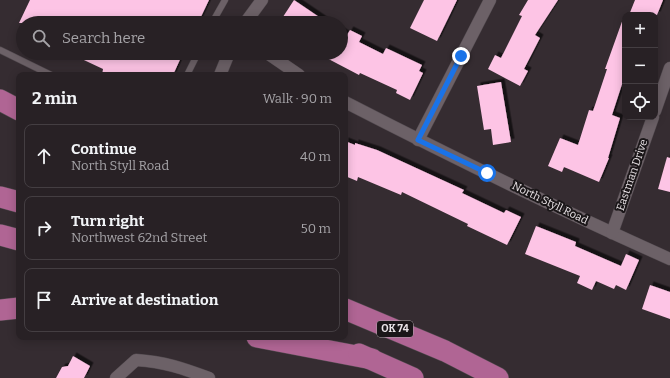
<!DOCTYPE html>
<html lang="en">
<head>
<meta charset="utf-8">
<style>
	:root { --surface:#282125; --page:#342e32; --text:#f1f3f6; --muted:#a5a3a7; --line:#443e42 }
	body { margin:0; font-family:Bitter,serif; background:var(--page); color:var(--text) }
	.controls { position:absolute; right:12px; top:12px; display:grid; overflow:hidden; border-radius:8px; box-shadow:0 2px 10px #0003 }
	.controls button { width:36px; height:36px; display:grid; place-items:center; padding:0; border:0; border-bottom:1px solid var(--line); background:var(--surface); color:var(--text); font:20px sans-serif }
	.stop { position:absolute; width:12px; height:12px; margin:-9px; border:3px solid #1a73e8; border-radius:50%; background:#fff }
	.stop.end { background:#1a73e8; border-color:#fff; box-shadow:0 1px 4px #0008 }
	.list { margin:0; padding:0; list-style:none }
	h2 { display:flex; justify-content:space-between; align-items:center; height:52px; margin:0; padding:0 16px; font-size:17px }
	h2 small { font-size:13px; font-weight:400; color:var(--muted) }
	.list li { display:grid; grid-template-columns:26px 1fr auto; gap:12px; align-items:center; box-sizing:border-box; height:64px; margin:0 8px 8px; padding:0 8px; border:1px solid var(--line); border-radius:8px }
	.list b { display:block; font-size:15px; white-space:nowrap }
	.list p { margin:0; font-size:13px; white-space:nowrap; color:var(--muted) }
	.list em { font-size:13px; font-style:normal; color:var(--muted) }
	.icon { flex:none; width:22px; height:22px; fill:none; stroke:currentColor; stroke-width:2; stroke-linecap:round; stroke-linejoin:round }
	.map { position:relative; flex:none; width:670px; height:378px; overflow:hidden }
	.search { position:absolute; background:var(--surface); box-shadow:0 2px 10px #0003; left:16px; top:16px; width:332px; height:44px; display:flex; align-items:center; gap:10px; box-sizing:border-box; padding:0 14px; border-radius:22px; color:var(--muted); font-size:15px }
	.panel { position:absolute; background:var(--surface); box-shadow:0 2px 10px #0003; left:16px; top:72px; width:332px; height:268px; border-radius:8px }
	.map>svg:first-child { display:block }
	.building { fill:#fdc4e5; filter:url(#shadow) }
	.lines { fill:none; stroke-linecap:round; stroke-linejoin:round }
	.lane-casing { stroke:#524a4f; stroke-width:7 }
	.street-casing { stroke:#524a4f; stroke-width:13 }
	.highway-casing { stroke:#524a4f; stroke-width:22 }
	.lane { stroke:#6c6167; stroke-width:6 }
	.street { stroke:#6c6167; stroke-width:12 }
	.highway { stroke:#b06594; stroke-width:21 }
	.route { stroke:#1a73e8; stroke-width:5 }
	.labels { text-anchor:middle; dominant-baseline:central; stroke-width:4; stroke-linejoin:round; paint-order:stroke }
	.shield { fill:#1a1618; stroke:#aca6a9; stroke-width:1 }
	.shield-label { font-size:10px; font-weight:bold; fill:#eae4e7 }
	.street-label { font-size:11px; fill:#eae4e7; stroke:#1a1618 }
</style>
</head>
<body>
<div class="map">
<svg width="670" height="378" viewBox="0 0 670 378">
	<defs>
		<filter id="shadow"><feDropShadow dx="3.5" dy="-3.5" stdDeviation="0" flood-color="#0009"/></filter>
	</defs>
	<rect width="100%" height="100%" fill="#352c31"/>
	<g class="building">
		<path d="M30,0H209L198,23H19Z"/>
		<path d="M294,0L328,23H279Z"/>
		<path d="M424,0H457L437,41L410,28Z"/>
		<path d="M528,0H558L535,35L540,38L524,69L528,71L520,86L488,69L495,55L501,58L522,16L519,15Z"/>
		<path d="M635,0H663L657,15H629Z"/>
		<path d="M624,16H625V75L612,115L620,118L608,158H609L599,182L564,167L562,172L548,166L560,138L578,145L589,110L593,111L607,69H605Z"/>
		<path d="M350,30L362,36L359,42L383,54L386,48L422,65L419,71L423,73L410,100L396,93L397,90L360,73L359,75L317,53H341V31L347,35Z"/>
		<path d="M69,53H183L173,75H102L103,69Z"/>
		<path d="M501,82L511,142L493,145L491,129L484,130L477,86Z"/>
		<path d="M345,141L355,145V143L377,150L464,190L462,193L504,213L506,210L521,217L507,245L467,226L468,224L402,192L401,195L358,177L357,181L345,176Z"/>
		<path d="M667,157L670,158V192L658,189Z"/>
		<path d="M536,226L576,242L575,246L621,266L626,254L639,260L626,290L616,285L614,289L596,281L592,290L577,283L580,276L525,254Z"/>
		<path d="M650,285L670,292V319L642,309Z"/>
		<path d="M73,356L90,366L84,378H56L62,367L68,366Z"/>
	</g>
	<g class="lines">
		<g class="lane-casing">
			<g id="lane">
				<path d="M212,23L225,0"/>
				<path d="M0,50L51,75"/>
				<path d="M187,75L198,53"/>
			</g>
		</g>
		<g class="street-casing">
			<g id="street">
				<path d="M245,23L262,0"/>
				<path d="M267,53L299,75"/>
				<path d="M220,75L229,53"/>
				<path d="M345,102C452,157 560,210 670,259"/>
				<path d="M655,111L670,68"/>
				<path d="M418,140L490,0"/>
				<path d="M612,233L653,117"/>
				<path d="M116,378L136,360C165,362 182,368 209,378"/>
			</g>
		</g>
		<g class="highway-casing">
			<g id="highway">
				<path d="M0,100L19,110"/>
				<path d="M0,197L19,202"/>
				<path d="M0,235L19,240"/>
				<path d="M345,309L445,351L498,378"/>
				<path d="M0,310L19,308"/>
				<path d="M257,337L372,359"/>
				<path d="M359,354L413,378"/>
			</g>
		</g>
		<use href="#lane" class="lane"/>
		<use href="#street" class="street"/>
		<use href="#highway" class="highway"/>
	</g>
	<g class="lines">
		<path class="route" d="M461,56L418,140L487,173"/>
	</g>
	<g class="labels">
		<rect class="shield" x="377" y="321" width="36" height="16" rx="3"/>
		<g class="shield-label">
			<text x="395" y="329">OK 74</text>
		</g>
		<g class="street-label">
			<text transform="translate(632 175) rotate(-71)">Eastman Drive</text>
			<text transform="translate(550 203) rotate(26)">North Styll Road</text>
		</g>
	</g>
</svg>
<div class="controls">
<button>+</button>
<button>−</button>
<button><svg class="icon" aria-label="locate" viewBox="0 0 24 24"><circle cx="12" cy="12" r="6"/><path d="M12 2v4M12 18v4M2 12h4M18 12h4"/></svg></button>
</div>
<div class="stop" style="left:487px;top:173px"></div>
<div class="stop end" style="left:461px;top:56px"></div>
<div class="search"><svg class="icon" aria-label="search" viewBox="0 0 24 24"><circle cx="10" cy="10" r="6"/><path d="M15 15l6 6"/></svg>Search here</div>
<section class="panel">
<h2>2 min<small>Walk · 90 m</small></h2>
<ul class="list">
<li><svg class="icon" aria-label="ahead" viewBox="0 0 24 24"><path d="M12 20V5M6 11l6-6 6 6"/></svg><div><b>Continue</b><p>North Styll Road</p></div><em>40 m</em></li>
<li><svg class="icon" aria-label="right" viewBox="0 0 24 24"><path d="M7 20v-9h11M14 6l5 5-5 5"/></svg><div><b>Turn right</b><p>Northwest 62nd Street</p></div><em>50 m</em></li>
<li><svg class="icon" aria-label="arrive" viewBox="0 0 24 24"><path d="M6 21V4h12l-3 4 3 4H6"/></svg><div><b>Arrive at destination</b></div></li>
</ul>
</section>
</div>
</body>
</html>
